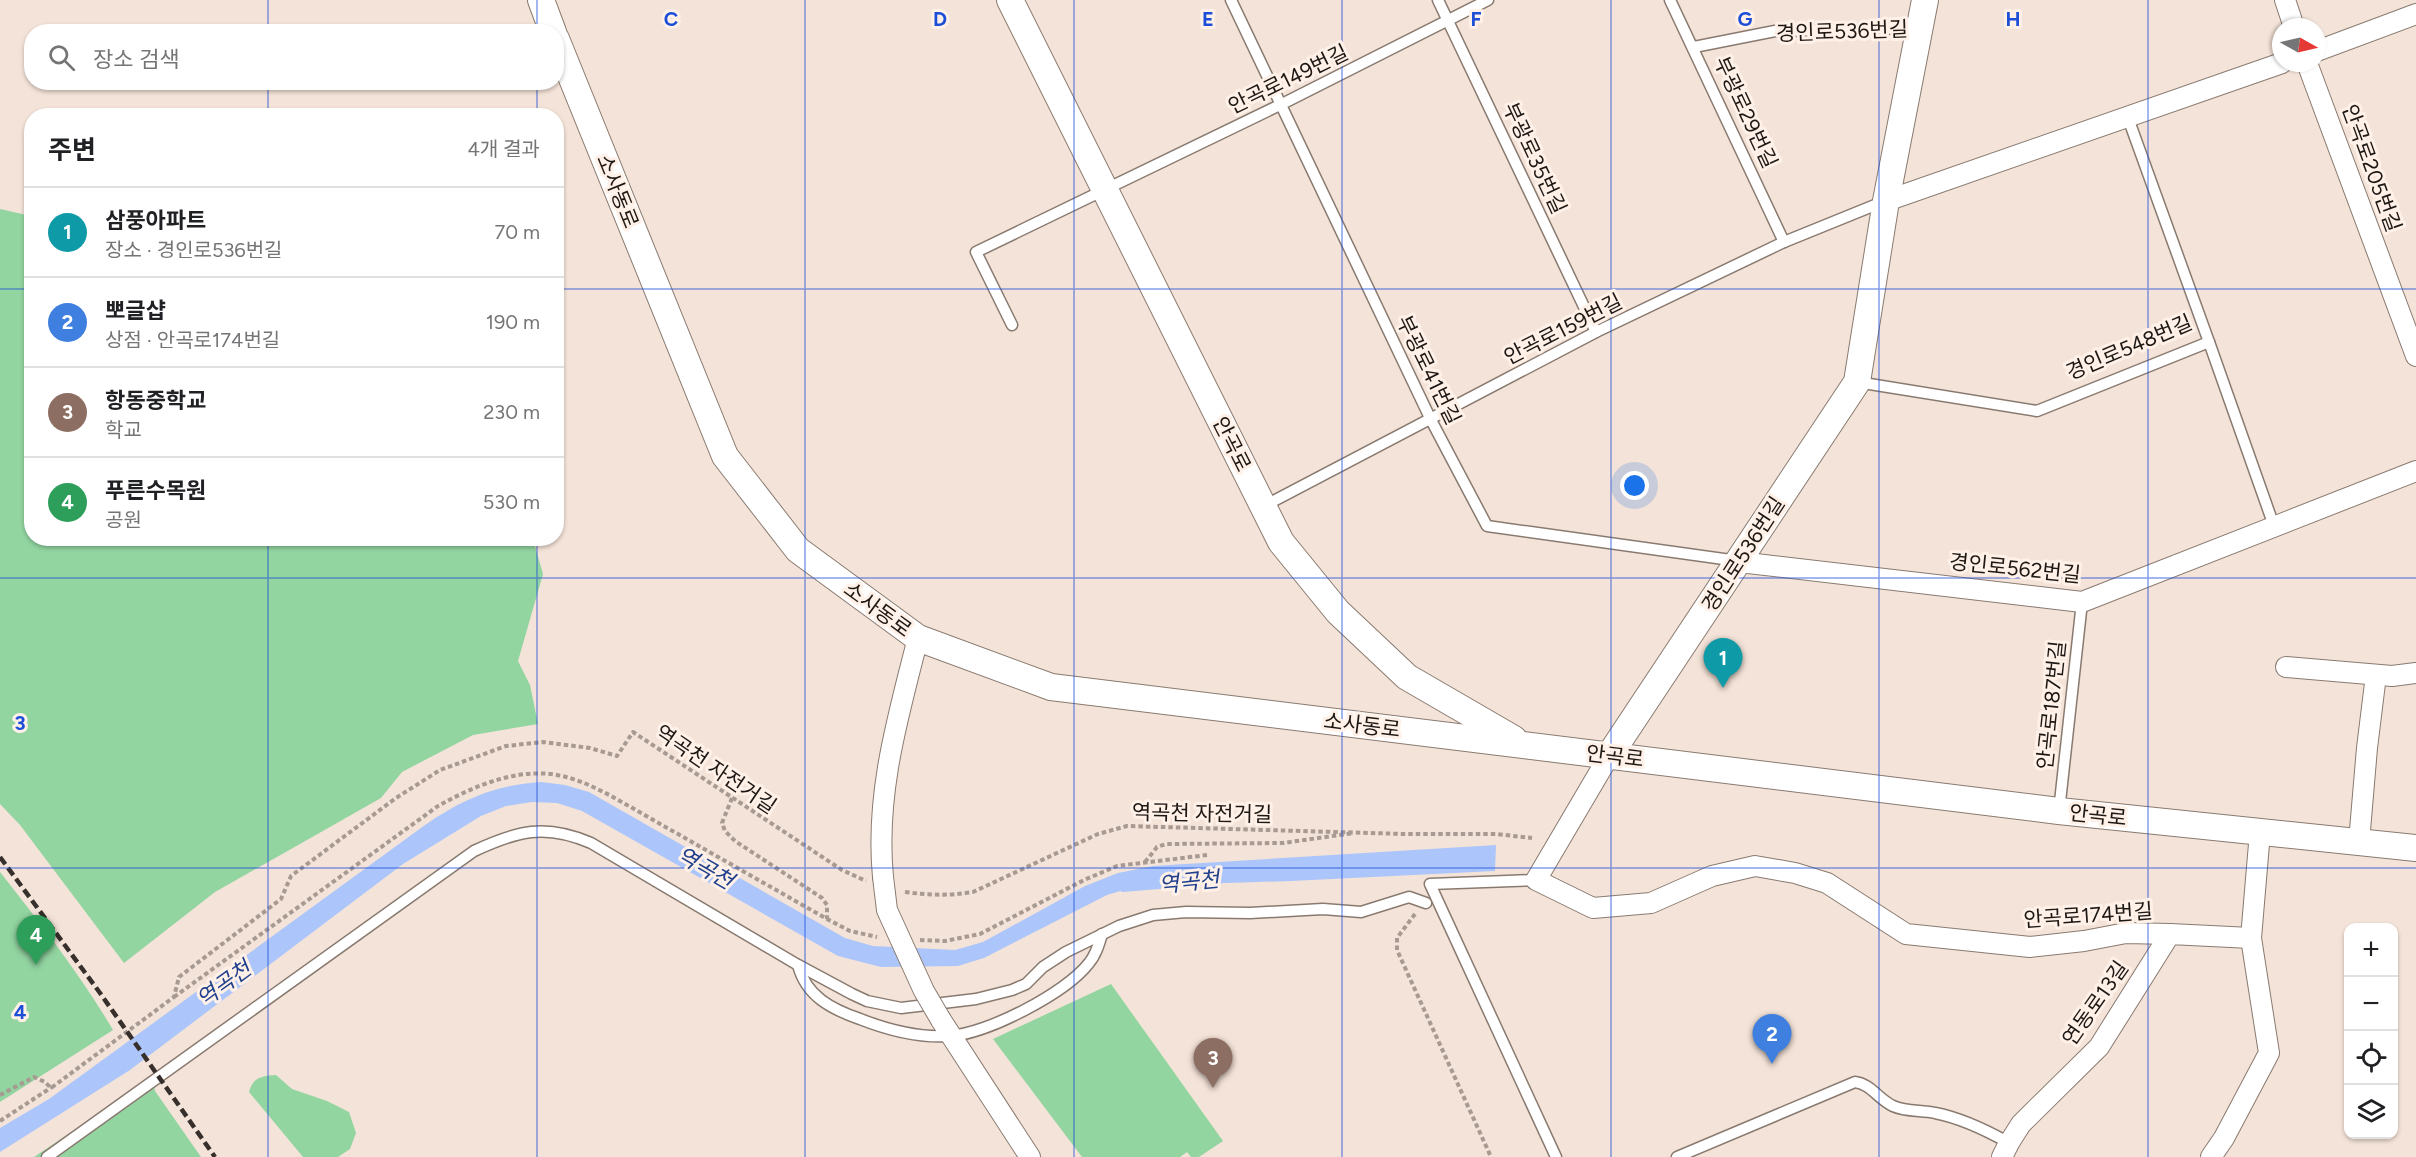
<!DOCTYPE html>
<html lang="ko">
<head>
<meta charset="utf-8">
<style>
	:root { --surface:#fff; --page:#f6f6f6; --text:#202124; --muted:#757577; --line:#e0e0e0; --accent:#1a73e8 }
	body { margin:0; font-family:Figtree,"Noto Sans KR",sans-serif; background:var(--page); color:var(--text) }
	.controls { position:absolute; right:18px; bottom:18px; display:grid; overflow:hidden; border-radius:12px; box-shadow:0 2px 4px #0004 }
	.controls button { width:54px; height:54px; display:grid; place-items:center; padding:0; border:0; border-bottom:2px solid var(--line); background:var(--surface); color:var(--text); font:30px sans-serif }
	.compass { position:absolute; left:2272px; top:18px; width:54px; height:54px; border-radius:50%; background:var(--surface); box-shadow:0 2px 4px #0004; rotate:98deg }
	.you { position:absolute; left:1635px; top:486px; width:21px; height:21px; margin:-15px; border:4px solid #fff; border-radius:50%; background:#1a73e8; box-shadow:0 0 0 9px #1a73e833 }
	.badge { display:grid; place-items:center; width:39px; height:39px; border-radius:50%; background:var(--accent); color:#fff; font-size:20px; font-weight:700 }
	.pin { position:absolute; translate:-50% -50px; filter:drop-shadow(0 2px 3px #0008) }
	.pin::after { content:''; position:absolute; top:32px; width:21px; height:18px; background:inherit; clip-path:polygon(0 0,100% 0,50% 100%) }
	.list { margin:0; padding:0; list-style:none }
	h2 { display:flex; justify-content:space-between; align-items:center; height:78px; margin:0; padding:0 24px; font-size:26px }
	h2 small { font-size:20px; font-weight:400; color:var(--muted) }
	.list li { display:grid; grid-template-columns:39px 1fr auto; gap:18px; align-items:center; box-sizing:border-box; height:90px; padding:0 24px; border-top:2px solid var(--line) }
	.list b { display:block; font-size:22px; white-space:nowrap }
	.list p { margin:0; font-size:20px; white-space:nowrap; color:var(--muted) }
	.list em { font-size:20px; font-style:normal; color:var(--muted) }
	.icon { flex:none; width:33px; height:33px; fill:none; stroke:currentColor; stroke-width:2; stroke-linecap:round; stroke-linejoin:round }
	.map { position:relative; flex:none; width:2416px; height:1157px; overflow:hidden }
	.search { position:absolute; background:var(--surface); box-shadow:0 2px 4px #0004; left:24px; top:24px; width:540px; height:66px; display:flex; align-items:center; gap:15px; box-sizing:border-box; padding:0 21px; border-radius:24px; color:var(--muted); font-size:22px }
	.panel { position:absolute; background:var(--surface); box-shadow:0 2px 4px #0004; left:24px; top:108px; width:540px; height:438px; border-radius:24px }
	.map>svg:first-child { display:block }
	.green { fill:#92d5a1 }
	.water { fill:#acc6fb }
	.lines { fill:none; stroke-linecap:round; stroke-linejoin:round }
	.stream { stroke:#acc6fb; stroke-width:6 }
	.service-casing { stroke:#897a70; stroke-width:13 }
	.minor-casing { stroke:#897a70; stroke-width:22 }
	.tertiary-casing { stroke:#897a70; stroke-width:28 }
	.path { stroke:#a79a92; stroke-width:4; stroke-dasharray:4.5 3; stroke-linecap:butt }
	.service { stroke:#fff; stroke-width:10 }
	.minor { stroke:#fff; stroke-width:20 }
	.tertiary { stroke:#fff; stroke-width:26 }
	.rail { stroke:#362f2b; stroke-width:4.5; stroke-dasharray:9 4.5; stroke-linecap:butt }
	.minor-bridge-casing { stroke:#897a70; stroke-width:22; stroke-linecap:butt }
	.minor-bridge { stroke:#fff; stroke-width:20 }
	.grid { fill:none; stroke:#1d4ed8; stroke-width:1.5; stroke-opacity:0.55 }
	.labels { text-anchor:middle; dominant-baseline:central; stroke-width:6; stroke-linejoin:round; paint-order:stroke }
	.street-label { font-size:21px; fill:#1e1815; stroke:#fff1e8 }
	.water-label { font-size:22px; font-style:italic; fill:#21418c; stroke:#fff1e8 }
	.grid-label { font-size:20px; text-anchor:middle; font-weight:bold; fill:#1d4ed8; stroke:#fff1e8; stroke-width:6; stroke-linejoin:round; paint-order:stroke }
</style>
</head>
<body>
<div class="map">
<svg width="2416" height="1157" viewBox="0 0 2416 1157">
	<rect width="100%" height="100%" fill="#f4e3d8"/>
	<g class="green">
		<path d="M0,209L31,216L32,538L533,539L543,574L518,661L530,685L538,724L473,735L402,772L381,798L215,892L124,963L20,825L0,804Z"/>
		<path d="M0,872C40,923 80,974 113,1030L0,1102Z"/>
		<path d="M1111,984L1223,1141L1199,1157H1191L1187,1152L1180,1157H1082L993,1039Z"/>
		<path d="M276,1075L292,1089L327,1101L349,1112L356,1133L350,1149L338,1157H303L249,1092C253,1077 262,1076 276,1075Z"/>
		<path d="M152,1078L155,1091L201,1157H34Z"/>
	</g>
	<path class="water" d="M541,782L565,785L589,792L845,938L873,946L955,950L983,942L1085,886L1118,873L1153,866L1496,845L1495,871L1291,881L1137,886L1107,895L984,958L958,966L881,967L838,956L582,811L557,803L532,802L506,806L481,816L403,864L130,1070L0,1152V1128L49,1099L425,825C463,799 495,785 541,782Z"/>
	<g class="lines">
		<path class="stream" d="M1123,889L1170,885"/>
		<g class="service-casing">
			<g id="service">
				<path d="M1231,0L1431,420L1487,526L1738,561"/>
				<path d="M1438,0L1596,332"/>
				<path d="M1670,0L1784,242"/>
				<path d="M1694,47L1775,31L1920,28"/>
				<path d="M1012,325L976,252L1282,104L1488,0"/>
				<path d="M2209,342L2274,526"/>
				<path d="M1857,382L2037,411L2209,342L2128,118"/>
				<path d="M1264,506L1596,332L1784,242L1885,201"/>
				<path d="M2059,811L2082,602"/>
				<path d="M1536,880L1430,884L1556,1157"/>
				<path d="M798,965C806,996 831,1009 860,1019C888,1030 919,1038 949,1036C987,1034 1066,993 1089,963C1096,955 1099,944 1102,934"/>
				<path d="M47,1157L474,851C517,831 545,823 591,843L798,965L852,994L867,1001L901,1008L976,999L1012,990L1026,984L1043,967L1066,952L1119,926L1153,915L1186,912L1250,913L1323,909L1361,912L1409,897L1426,903"/>
				<path d="M1677,1157L1855,1082C1871,1084 1878,1099 1893,1106C1906,1112 1922,1110 1935,1113C1961,1118 1986,1130 2009,1143"/>
			</g>
		</g>
		<g class="minor-casing">
			<g id="minor">
				<path d="M2285,0L2294,27"/>
				<path d="M2317,51L2416,14"/>
				<path d="M2307,63L2416,356"/>
				<path d="M1886,201L2282,63"/>
				<path d="M1739,562L2082,602L2416,471"/>
				<path d="M2286,667L2392,676L2416,673"/>
				<path d="M1609,756L1536,880L1593,908L1651,903L1712,876L1755,866L1795,873L1827,883L1906,934L2030,947L2084,941L2126,933L2170,934"/>
				<path d="M2359,842L2367,748L2376,675"/>
				<path d="M883,877C875,794 898,717 918,638"/>
				<path d="M941,1020L1030,1157"/>
				<path d="M2002,1157L2009,1143L2021,1124L2099,1047L2170,934L2251,938"/>
				<path d="M2211,1157L2224,1138L2269,1053L2251,938L2260,832"/>
			</g>
		</g>
		<g class="tertiary-casing">
			<g id="tertiary">
				<path d="M541,0L553,32"/>
				<path d="M1010,0L1281,542L1338,612L1407,677L1514,739"/>
				<path d="M556,39L725,456L798,550L918,638L1051,687L2059,811L2416,848"/>
				<path d="M1609,756L1857,382L1886,201L1925,0"/>
			</g>
		</g>
		<g class="path">
			<path d="M732,798L722,823L725,831L735,841L822,898L827,905V919"/>
			<path d="M1145,862L1157,847L1166,844L1283,843L1354,833"/>
			<path d="M905,892C928,895 949,896 973,892L1098,834L1127,826L1405,834H1496L1532,838"/>
			<path d="M1415,914L1397,938V950L1491,1157"/>
			<path d="M920,940L945,941L980,934L1084,880L1117,866L1207,855"/>
			<path d="M174,997L438,806C476,785 522,765 566,777C582,781 598,789 613,797L827,919L850,931L877,937"/>
			<path d="M0,1095L34,1077L45,1082L51,1088L174,997L179,977L281,899L291,876L396,798L440,770L506,746L543,742L590,748L617,756L633,732L842,870L866,881"/>
			<path d="M0,1121L52,1087"/>
		</g>
		<use href="#service" class="service"/>
		<use href="#minor" class="minor"/>
		<use href="#tertiary" class="tertiary"/>
		<path class="rail" d="M0,857L100,993L215,1157"/>
		<g class="minor-bridge-casing">
			<path id="minor-bridge" d="M883,877L887,910L924,991L941,1020"/>
		</g>
		<use href="#minor-bridge" class="minor-bridge"/>
	</g>
	<path class="grid" d="M268,0V32M537,0V32M805,0V1157M1074,0V1157M1342,0V1157M1611,0V1157M1879,0V1157M2148,0V1157M268,82V116M537,82V116M0,289H32M556,289H2416M268,538V1157M537,538V1157M0,578H2416M0,868H2416"/>
	<g class="labels">
		<g class="street-label">
			<text transform="translate(1842 31) rotate(-2)">경인로536번길</text>
			<text transform="translate(1288 79) rotate(-26)">안곡로149번길</text>
			<text transform="translate(1746 112) rotate(65)">부광로29번길</text>
			<text transform="translate(1535 158) rotate(65)">부광로35번길</text>
			<text transform="translate(2372 168) rotate(70)">안곡로205번길</text>
			<text transform="translate(618 191) rotate(68)">소사동로</text>
			<text transform="translate(1563 329) rotate(-27)">안곡로159번길</text>
			<text transform="translate(2129 347) rotate(-23)">경인로548번길</text>
			<text transform="translate(1429 370) rotate(64)">부광로41번길</text>
			<text transform="translate(1232 444) rotate(63)">안곡로</text>
			<text transform="translate(1743 554) rotate(-57)">경인로536번길</text>
			<text transform="translate(2015 568) rotate(6)">경인로562번길</text>
			<text transform="translate(878 609) rotate(36)">소사동로</text>
			<text transform="translate(2051 705) rotate(-84)">안곡로187번길</text>
			<text transform="translate(1362 725) rotate(7)">소사동로</text>
			<text transform="translate(1615 756) rotate(7)">안곡로</text>
			<text transform="translate(716 769) rotate(34)">역곡천 자전거길</text>
			<text transform="translate(1202 813) rotate(1)">역곡천 자전거길</text>
			<text transform="translate(2098 815) rotate(6)">안곡로</text>
			<text transform="translate(2088 915) rotate(-4)">안곡로174번길</text>
			<text transform="translate(2095 1003) rotate(-55)">연동로13길</text>
		</g>
		<g class="water-label">
			<text transform="translate(705 868) rotate(30)">역곡천</text>
			<text transform="translate(1189 882) rotate(-6)">역곡천</text>
			<text transform="translate(224 984) rotate(-36)">역곡천</text>
		</g>
	</g>
	<g class="grid-label">
		<text x="671" y="26">C</text>
		<text x="940" y="26">D</text>
		<text x="1208" y="26">E</text>
		<text x="1476" y="26">F</text>
		<text x="1745" y="26">G</text>
		<text x="2013" y="26">H</text>
		<text x="20" y="730">3</text>
		<text x="20" y="1019">4</text>
	</g>
</svg>
<div class="controls">
<button>+</button>
<button>−</button>
<button><svg class="icon" aria-label="locate" viewBox="0 0 24 24"><circle cx="12" cy="12" r="6"/><path d="M12 2v4M12 18v4M2 12h4M18 12h4"/></svg></button>
<button><svg class="icon" aria-label="layers" viewBox="0 0 24 24"><path d="M12 4l9 5-9 5-9-5zM3 14l9 5 9-5"/></svg></button>
</div>
<svg class="compass" viewBox="-18 -18 36 36"><path d="M0-13l5 13h-10z" fill="#e53935"/><path d="M0 13l5-13h-10z" fill="#757577"/></svg>
<div class="you"></div>
<div class="pin badge" style="left:1723px;top:688px;background:#0f9aa8">1</div>
<div class="pin badge" style="left:1772px;top:1064px;background:#3f7fe0">2</div>
<div class="pin badge" style="left:1213px;top:1088px;background:#8d6e63">3</div>
<div class="pin badge" style="left:36px;top:965px;background:#2e9e5b">4</div>
<div class="search"><svg class="icon" aria-label="search" viewBox="0 0 24 24"><circle cx="10" cy="10" r="6"/><path d="M15 15l6 6"/></svg>장소 검색</div>
<section class="panel">
<h2>주변<small>4개 결과</small></h2>
<ul class="list">
<li><span class="badge" style="background:#0f9aa8">1</span><div><b>삼풍아파트</b><p>장소 · 경인로536번길</p></div><em>70 m</em></li>
<li><span class="badge" style="background:#3f7fe0">2</span><div><b>뽀글샵</b><p>상점 · 안곡로174번길</p></div><em>190 m</em></li>
<li><span class="badge" style="background:#8d6e63">3</span><div><b>항동중학교</b><p>학교</p></div><em>230 m</em></li>
<li><span class="badge" style="background:#2e9e5b">4</span><div><b>푸른수목원</b><p>공원</p></div><em>530 m</em></li>
</ul>
</section>
</div>
</body>
</html>
